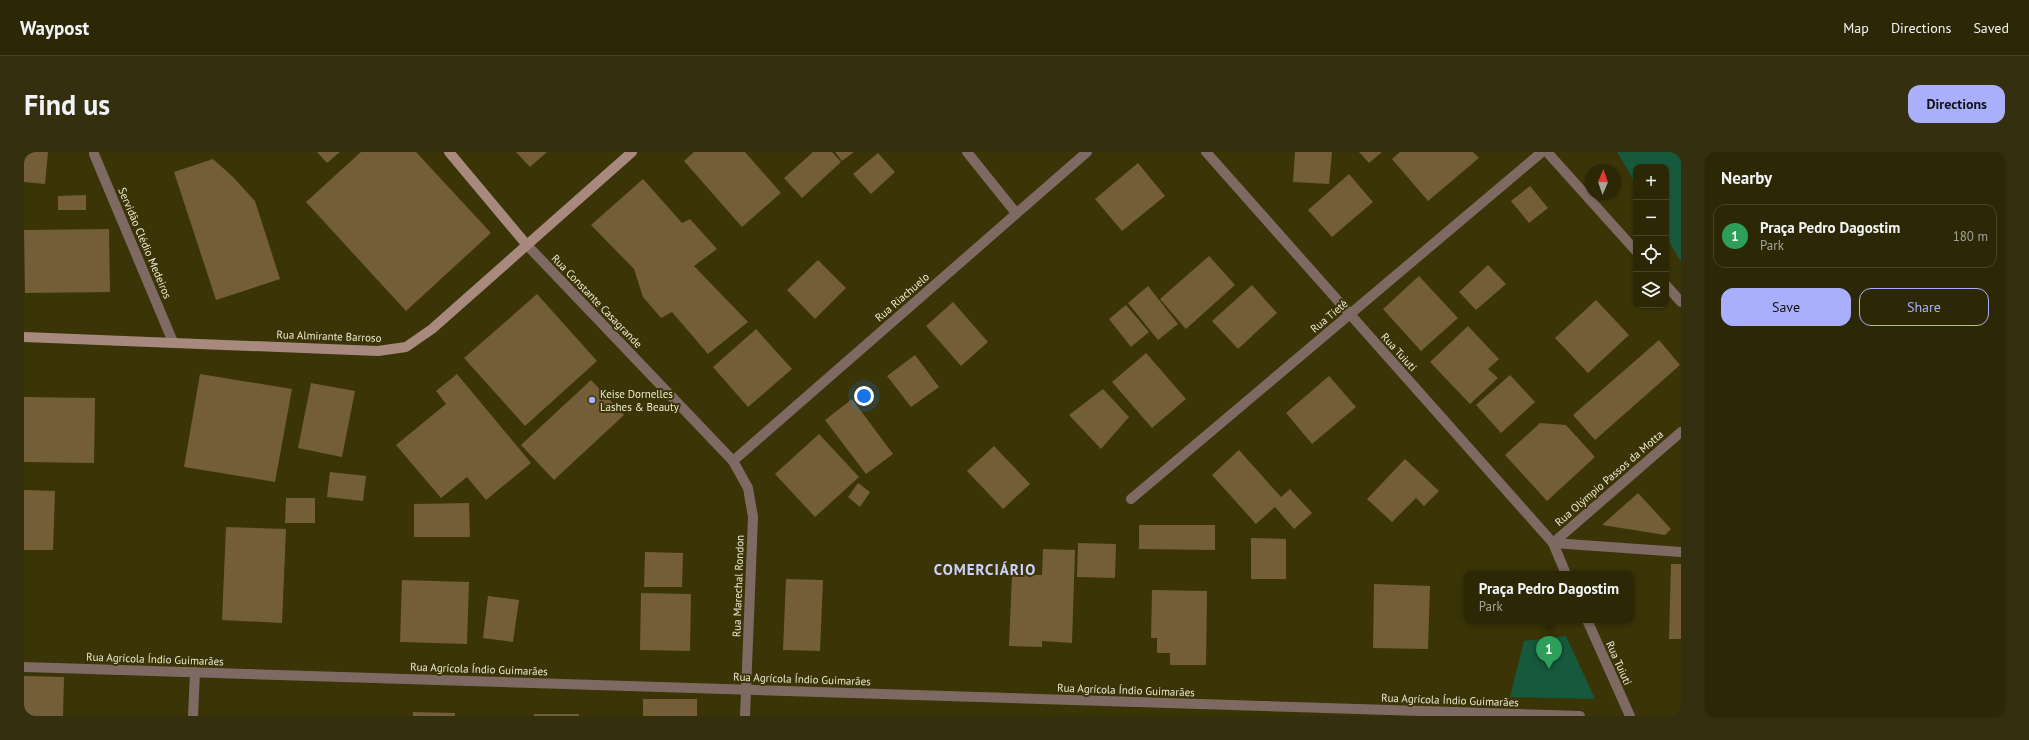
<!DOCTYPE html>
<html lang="en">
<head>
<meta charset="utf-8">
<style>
	:root { --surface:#2c2705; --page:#342f0f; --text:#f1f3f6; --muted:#a6a59a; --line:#484427; --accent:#aaaffb }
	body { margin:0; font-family:"PT Sans",sans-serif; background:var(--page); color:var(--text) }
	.controls { position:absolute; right:12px; top:12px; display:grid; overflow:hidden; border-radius:8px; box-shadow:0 1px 3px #0004 }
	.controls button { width:36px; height:36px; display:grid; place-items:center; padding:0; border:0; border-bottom:1px solid var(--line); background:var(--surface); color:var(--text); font:20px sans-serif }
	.compass { position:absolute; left:1561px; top:12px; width:36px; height:36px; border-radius:50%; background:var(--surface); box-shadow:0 1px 3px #0004; rotate:2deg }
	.you { position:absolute; left:840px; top:244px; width:14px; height:14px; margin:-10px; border:3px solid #fff; border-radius:50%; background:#1a73e8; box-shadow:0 0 0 6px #1a73e833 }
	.badge { display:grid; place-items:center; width:26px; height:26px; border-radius:50%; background:var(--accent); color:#fff; font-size:13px; font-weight:700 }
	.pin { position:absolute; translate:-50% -33px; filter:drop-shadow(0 1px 2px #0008) }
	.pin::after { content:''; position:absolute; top:21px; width:14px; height:12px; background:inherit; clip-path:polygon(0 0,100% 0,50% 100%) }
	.popup { position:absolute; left:1440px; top:419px; width:170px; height:52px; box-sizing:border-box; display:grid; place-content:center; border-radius:8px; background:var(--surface); filter:drop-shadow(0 1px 3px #0005); font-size:13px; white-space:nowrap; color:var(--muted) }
	.popup b { font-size:15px; color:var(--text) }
	.popup::after { content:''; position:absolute; left:50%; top:100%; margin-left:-8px; border:8px solid transparent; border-top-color:var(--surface) }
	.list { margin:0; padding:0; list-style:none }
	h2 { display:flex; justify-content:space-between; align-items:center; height:52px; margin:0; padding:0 16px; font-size:17px }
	h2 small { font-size:13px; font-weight:400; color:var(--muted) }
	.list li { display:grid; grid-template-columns:26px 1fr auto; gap:12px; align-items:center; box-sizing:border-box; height:64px; margin:0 8px 8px; padding:0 8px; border:1px solid var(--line); border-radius:12px }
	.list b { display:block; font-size:15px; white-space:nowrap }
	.list p { margin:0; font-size:13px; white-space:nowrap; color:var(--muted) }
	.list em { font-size:13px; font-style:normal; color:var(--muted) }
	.actions { display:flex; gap:8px; padding:12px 16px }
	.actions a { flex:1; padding:9px 0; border:1px solid var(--accent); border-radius:12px; text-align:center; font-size:14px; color:var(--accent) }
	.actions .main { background:var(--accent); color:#111 }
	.icon { flex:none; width:22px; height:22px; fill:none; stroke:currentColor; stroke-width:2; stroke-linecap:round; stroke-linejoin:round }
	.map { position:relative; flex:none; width:1657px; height:564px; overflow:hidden; border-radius:12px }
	header { display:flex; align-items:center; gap:24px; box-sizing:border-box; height:56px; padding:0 20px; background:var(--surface); border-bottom:1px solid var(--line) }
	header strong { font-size:19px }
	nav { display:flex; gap:22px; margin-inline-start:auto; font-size:14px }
	.intro { display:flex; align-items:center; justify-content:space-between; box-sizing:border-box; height:96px; padding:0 24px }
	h1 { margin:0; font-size:28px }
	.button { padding:10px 18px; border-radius:12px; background:var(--accent); color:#111; font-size:14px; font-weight:700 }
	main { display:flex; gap:24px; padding:0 24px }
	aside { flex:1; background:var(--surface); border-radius:12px; box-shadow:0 1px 3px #0004 }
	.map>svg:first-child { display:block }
	.green { fill:#17593d }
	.building { fill:#745e38 }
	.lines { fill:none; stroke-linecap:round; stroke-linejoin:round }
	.street { stroke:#7e6a63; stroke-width:10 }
	.secondary { stroke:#a8897e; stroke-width:10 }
	.poi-dot { fill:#aaaffb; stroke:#3a3407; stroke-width:1.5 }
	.labels { text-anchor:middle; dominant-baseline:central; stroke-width:4; stroke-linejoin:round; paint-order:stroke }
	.street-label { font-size:11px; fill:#edead3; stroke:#3a3407 }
	.poi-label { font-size:11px; fill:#edead3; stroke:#3a3407; text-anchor:start }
	.district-label { font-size:15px; font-weight:bold; letter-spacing:1px; fill:#ced3fe; stroke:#3a3407 }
</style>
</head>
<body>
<header>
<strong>Waypost</strong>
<nav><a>Map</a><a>Directions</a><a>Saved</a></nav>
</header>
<div class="intro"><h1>Find us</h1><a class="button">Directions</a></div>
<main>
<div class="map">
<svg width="1657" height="564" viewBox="0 0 1657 564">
	<rect width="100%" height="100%" fill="#3a3407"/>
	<g class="green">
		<path d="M1593,0H1657V110L1642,84V15H1612V32Z"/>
		<path d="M1542,484L1571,547L1486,545L1500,489Z"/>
	</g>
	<g class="building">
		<path d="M0,0H24L21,32L0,30Z"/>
		<path d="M293,0H316L303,11Z"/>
		<path d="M337,0H392L467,81L382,159L282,50Z"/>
		<path d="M492,0H523L506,15Z"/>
		<path d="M670,0H721L757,41L718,75L660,9Z"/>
		<path d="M789,0H808L817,10L778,46L760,26Z"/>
		<path d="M811,0H830L818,9Z"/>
		<path d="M1271,0H1308L1305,32L1269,30Z"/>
		<path d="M1335,0H1358L1345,11Z"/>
		<path d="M1376,0H1449L1455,6L1404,49L1368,7Z"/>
		<path d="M854,1L871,20L847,42L829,22Z"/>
		<path d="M189,7L209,25L231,49L256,127L192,148L150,20Z"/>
		<path d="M1114,11L1141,44L1098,79L1071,47Z"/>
		<path d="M1325,22L1349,50L1308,85L1284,58Z"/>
		<path d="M619,27L658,71L666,67L693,97L670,114L724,170L684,202L648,160L637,166L619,145L610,117L567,73Z"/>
		<path d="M1506,34L1524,56L1505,71L1487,49Z"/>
		<path d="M62,43V58H34V44Z"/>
		<path d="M85,77L86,140L1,141L0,78Z"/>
		<path d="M1185,104L1211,133L1162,177L1136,147Z"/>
		<path d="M794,108L822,136L791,167L763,138Z"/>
		<path d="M1464,113L1482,132L1452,158L1435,140Z"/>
		<path d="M1395,124L1434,166L1397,199L1359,157Z"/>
		<path d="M1228,133L1253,161L1214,197L1188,169Z"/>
		<path d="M1124,134L1154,172L1134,188L1104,151Z"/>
		<path d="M513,142L573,209L501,274L440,206Z"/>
		<path d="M1572,148L1605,183L1564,221L1531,186Z"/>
		<path d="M929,150L964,190L937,214L902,174Z"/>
		<path d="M1102,153L1125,180L1107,195L1085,167Z"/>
		<path d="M1444,174L1475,207L1464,217L1474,226L1446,252L1406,210Z"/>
		<path d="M732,177L768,217L724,255L689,215Z"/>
		<path d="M1635,188L1656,213L1571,288L1549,263Z"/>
		<path d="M1122,201L1162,247L1128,276L1088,230Z"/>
		<path d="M891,203L915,235L887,255L863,224Z"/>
		<path d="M176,222L268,237L251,330L160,315Z"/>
		<path d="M433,222L507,311L462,348L443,325L417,346L372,293L422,252L412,239Z"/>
		<path d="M1486,223L1511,250L1477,281L1452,253Z"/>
		<path d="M1305,224L1332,255L1288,292L1262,261Z"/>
		<path d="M567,228L600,263L530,328L497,293Z"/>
		<path d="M287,231L331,239L318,305L274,296Z"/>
		<path d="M1079,237L1105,265L1077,297L1045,263Z"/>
		<path d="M0,245L71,246L70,311L0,310Z"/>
		<path d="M828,247L869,302L842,322L801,268Z"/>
		<path d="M1516,271L1542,273L1571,305L1523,349L1481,303Z"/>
		<path d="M795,282L835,325L791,365L751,322Z"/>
		<path d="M970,294L1006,332L979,357L943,319Z"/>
		<path d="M1215,298L1257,345L1266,337L1288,361L1270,377L1251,355L1232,372L1188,323Z"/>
		<path d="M1381,307L1415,339L1400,354L1392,346L1368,370L1343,347Z"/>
		<path d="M306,320L342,324L339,349L303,345Z"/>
		<path d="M834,331L846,340L836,355L824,345Z"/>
		<path d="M0,338L31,339L29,398H0Z"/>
		<path d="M1614,341L1647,377L1641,383L1578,373Z"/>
		<path d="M262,346H291V371H261Z"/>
		<path d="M445,351L446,385H390V352Z"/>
		<path d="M1115,373H1191V398L1115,397Z"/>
		<path d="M202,375L262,377L258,471L198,468Z"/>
		<path d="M1227,386L1262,387V427H1227Z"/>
		<path d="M1054,391L1092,392L1091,426L1053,425Z"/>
		<path d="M1019,397L1051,398L1048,491L1018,489V495L985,494L988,422L1018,423Z"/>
		<path d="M621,400L659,401L658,435H620Z"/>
		<path d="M1647,412H1657V487H1645Z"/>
		<path d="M762,427L799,428L796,499L759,498Z"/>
		<path d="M378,428L445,430L443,492L376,490Z"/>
		<path d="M1350,432L1406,434L1404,497L1349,496Z"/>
		<path d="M1128,438L1183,439L1182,513H1146V501H1133V486H1127Z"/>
		<path d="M617,441L667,442L666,499L616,498Z"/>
		<path d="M464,444L495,448L489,490L459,486Z"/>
		<path d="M0,524L40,525L39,564H0Z"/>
		<rect x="619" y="547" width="54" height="17"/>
		<path d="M389,560L431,561V564H389Z"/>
		<rect x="510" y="562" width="45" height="2"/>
	</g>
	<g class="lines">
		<g class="street">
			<path d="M943,0L992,61"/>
			<path d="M1182,0L1529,391L1542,422"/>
			<path d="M1523,0L1612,99"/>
			<path d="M70,2L149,190"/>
			<path d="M502,92L709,309L724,336L729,365L721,564"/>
			<path d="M1642,133L1657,150"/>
			<path d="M709,309L1063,0"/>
			<path d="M1107,347L1518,0"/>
			<path d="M1529,391L1657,280"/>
			<path d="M1529,391L1657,400"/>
			<path d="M1563,468L1606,564"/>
			<path d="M0,515L1556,564"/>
			<path d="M169,564L171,520"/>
		</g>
		<g class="secondary">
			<path d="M425,0L502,92"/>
			<path d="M0,185L354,199L382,195L408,177L608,0"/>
		</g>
	</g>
	<circle class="poi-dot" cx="568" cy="248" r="4"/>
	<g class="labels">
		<g class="street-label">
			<text transform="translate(121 91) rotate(67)">Servidão Clédio Medeiros</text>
			<text transform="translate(878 145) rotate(-41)">Rua Riachuelo</text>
			<text transform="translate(573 149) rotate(46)">Rua Constante Casagrande</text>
			<text transform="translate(1305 164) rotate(-40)">Rua Tietê</text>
			<text transform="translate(305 184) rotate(2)">Rua Almirante Barroso</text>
			<text transform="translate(1375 200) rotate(48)">Rua Tuiuti</text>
			<text transform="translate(1585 326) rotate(-41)">Rua Olýmpio Passos da Motta</text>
			<text transform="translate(714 434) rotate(-88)">Rua Marechal Rondon</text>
			<text transform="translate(131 507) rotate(2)">Rua Agrícola Índio Guimarães</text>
			<text transform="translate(1595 511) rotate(66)">Rua Tuiuti</text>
			<text transform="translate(455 517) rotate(2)">Rua Agrícola Índio Guimarães</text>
			<text transform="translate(778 527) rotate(2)">Rua Agrícola Índio Guimarães</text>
			<text transform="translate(1102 538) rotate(2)">Rua Agrícola Índio Guimarães</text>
			<text transform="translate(1426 548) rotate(2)">Rua Agrícola Índio Guimarães</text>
		</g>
		<g class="poi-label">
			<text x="576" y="242">Keise Dornelles<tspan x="576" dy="13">Lashes &amp; Beauty</tspan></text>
		</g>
		<g class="district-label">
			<text x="961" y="417">COMERCIÁRIO</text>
		</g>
	</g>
</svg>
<div class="controls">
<button>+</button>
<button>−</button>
<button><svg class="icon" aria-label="locate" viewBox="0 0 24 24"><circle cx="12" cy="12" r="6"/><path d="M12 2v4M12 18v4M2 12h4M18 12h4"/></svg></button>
<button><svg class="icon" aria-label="layers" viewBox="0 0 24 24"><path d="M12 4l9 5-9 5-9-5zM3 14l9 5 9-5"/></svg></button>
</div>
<svg class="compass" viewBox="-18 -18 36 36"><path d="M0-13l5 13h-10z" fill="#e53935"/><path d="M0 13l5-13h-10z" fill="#a6a59a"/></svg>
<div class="you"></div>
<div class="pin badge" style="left:1525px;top:517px;background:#2e9e5b">1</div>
<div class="popup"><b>Praça Pedro Dagostim</b>Park</div>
</div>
<aside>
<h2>Nearby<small></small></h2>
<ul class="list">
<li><span class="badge" style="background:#2e9e5b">1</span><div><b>Praça Pedro Dagostim</b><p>Park</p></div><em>180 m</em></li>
</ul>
<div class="actions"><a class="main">Save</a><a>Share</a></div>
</aside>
</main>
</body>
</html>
